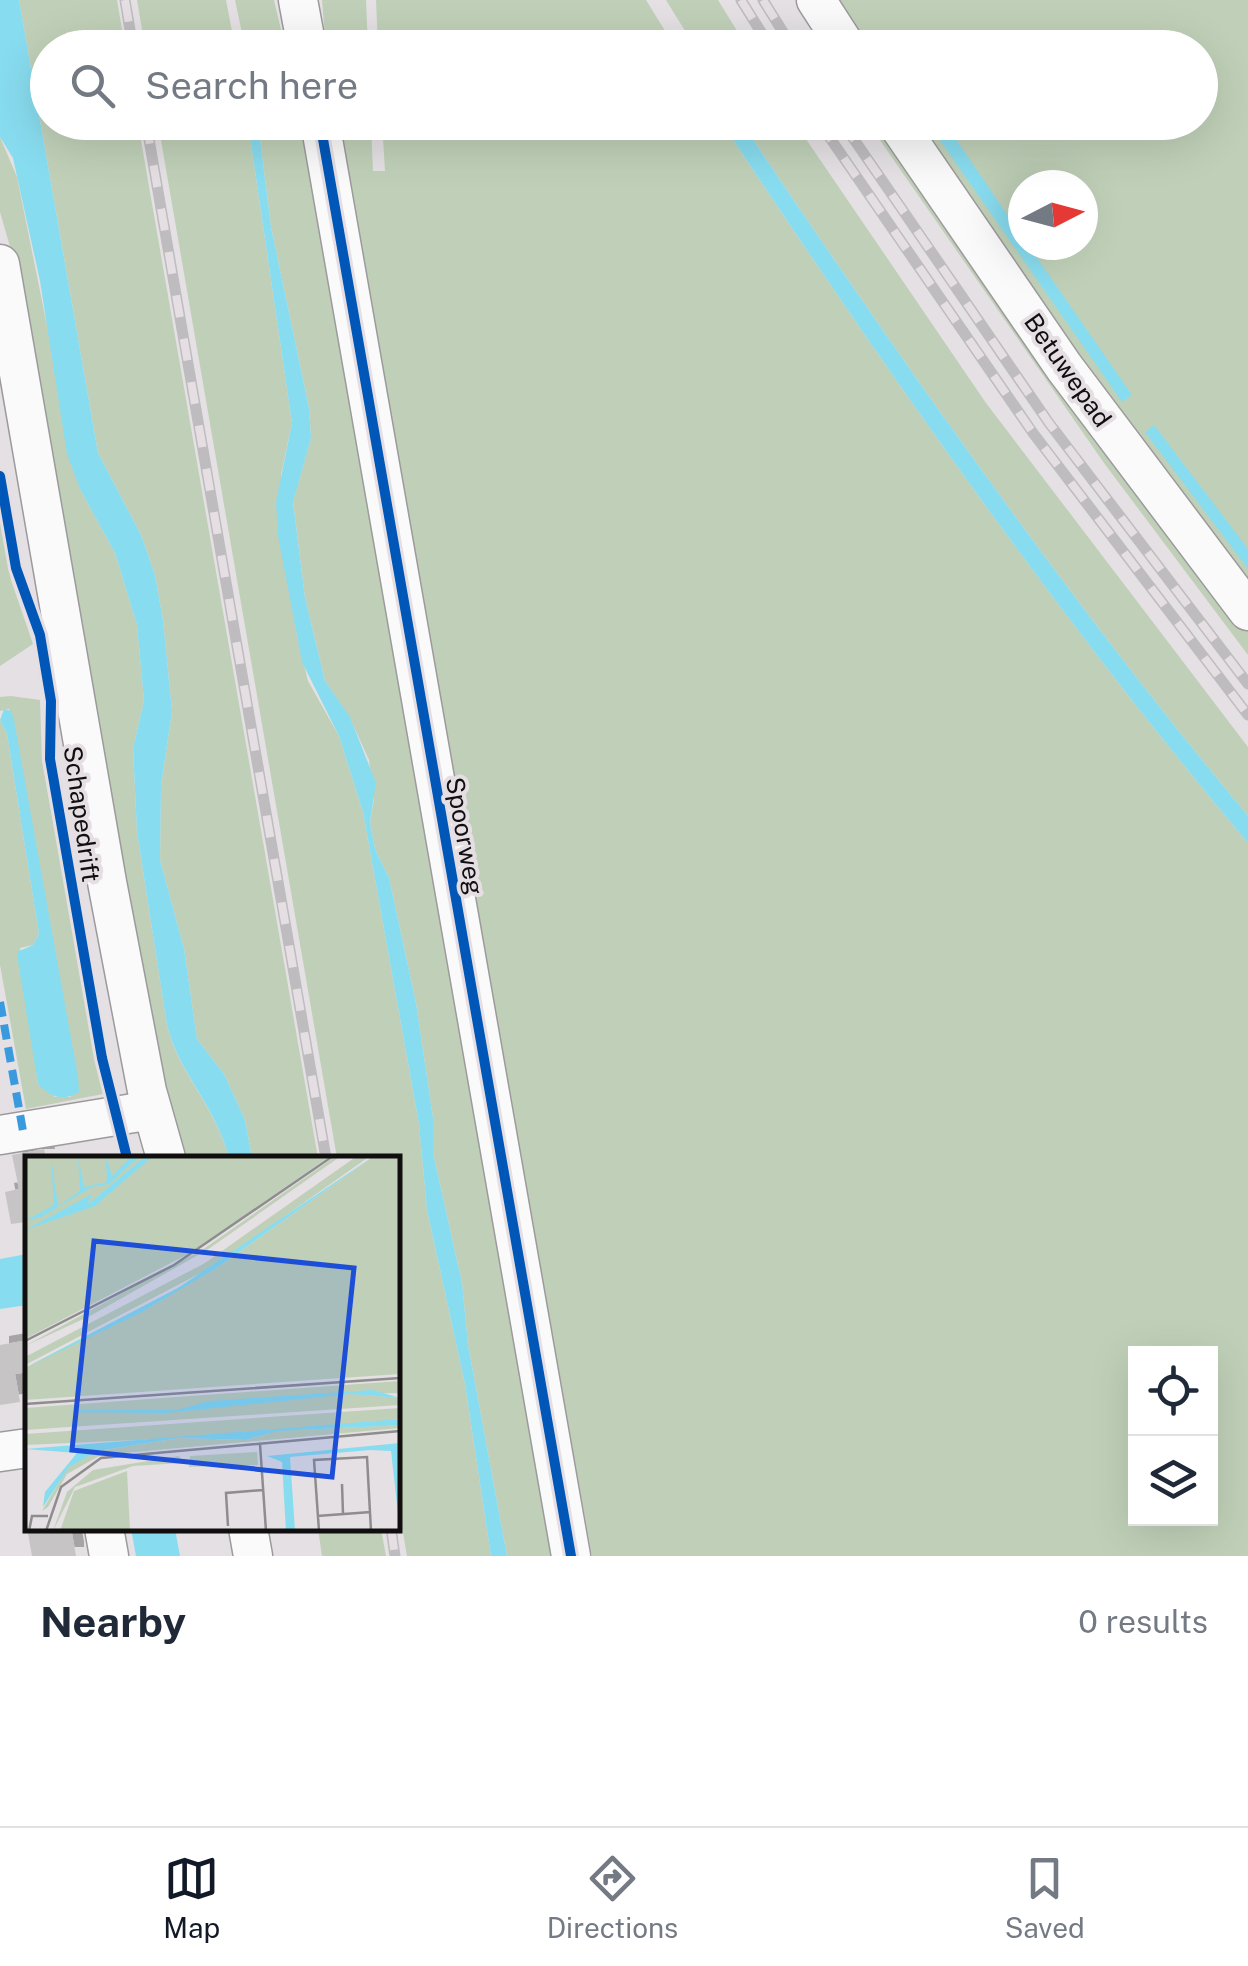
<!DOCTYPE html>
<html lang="en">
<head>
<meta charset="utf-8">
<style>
	:root { --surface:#fff; --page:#f2f2f3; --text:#1f2937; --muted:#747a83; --line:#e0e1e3; --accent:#111827 }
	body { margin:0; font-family:"Public Sans",sans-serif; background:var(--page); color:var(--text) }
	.controls { position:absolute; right:30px; bottom:30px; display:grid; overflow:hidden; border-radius:0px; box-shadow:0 10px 40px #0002 }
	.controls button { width:90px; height:90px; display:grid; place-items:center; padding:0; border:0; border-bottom:2px solid var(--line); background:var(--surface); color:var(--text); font:50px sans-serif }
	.compass { position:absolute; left:1008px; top:170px; width:90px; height:90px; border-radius:50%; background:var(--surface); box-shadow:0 10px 40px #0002; rotate:84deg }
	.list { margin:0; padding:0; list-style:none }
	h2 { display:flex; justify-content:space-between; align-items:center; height:130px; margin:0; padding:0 40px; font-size:42px }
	h2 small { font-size:32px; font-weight:400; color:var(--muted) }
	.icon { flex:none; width:55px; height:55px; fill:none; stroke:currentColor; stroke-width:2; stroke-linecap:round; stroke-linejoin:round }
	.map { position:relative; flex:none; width:1248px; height:1556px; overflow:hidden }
	.search { position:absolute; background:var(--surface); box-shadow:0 10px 40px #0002; left:30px; right:30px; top:30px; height:110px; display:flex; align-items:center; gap:25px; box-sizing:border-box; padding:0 35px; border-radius:55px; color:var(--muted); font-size:38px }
	.sheet { height:270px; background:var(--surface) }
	nav { display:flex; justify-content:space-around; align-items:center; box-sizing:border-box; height:140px; border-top:2px solid var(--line); background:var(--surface); font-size:28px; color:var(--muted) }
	nav a { display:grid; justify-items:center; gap:5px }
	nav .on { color:var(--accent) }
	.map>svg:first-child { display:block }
	.green { fill:#c0d0b8; fill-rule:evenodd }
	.water { fill:#88dcef }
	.building { fill:#c7c4c6; filter:url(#shadow) }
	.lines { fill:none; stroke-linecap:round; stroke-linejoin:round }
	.minor-casing { stroke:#9c9a9c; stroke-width:41 }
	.minor { stroke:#fbfafb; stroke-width:38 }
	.rail-casing { stroke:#bebcbe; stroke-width:11 }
	.rail { stroke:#e5dfe4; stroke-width:8; stroke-dasharray:22; stroke-linecap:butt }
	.quiet { stroke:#3a9ade; stroke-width:8; stroke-dasharray:15 8; stroke-linecap:butt }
	.cycleway-casing { stroke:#e5dfe4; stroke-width:16 }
	.cycleway { stroke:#0057b8; stroke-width:10 }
	.labels { text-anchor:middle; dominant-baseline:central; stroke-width:8; stroke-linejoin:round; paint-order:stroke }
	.street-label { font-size:25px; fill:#100e0f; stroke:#e5dfe4 }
	.inset-road { fill:none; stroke:#8f8c8e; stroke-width:2.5 }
	.view { fill:#1d4ed8; fill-opacity:0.15; stroke:#1d4ed8; stroke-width:5 }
	.inset-edge { fill:none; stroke:#100e0f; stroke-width:5 }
</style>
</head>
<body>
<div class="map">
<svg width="1248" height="1556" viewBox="0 0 1248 1556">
	<defs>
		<filter id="shadow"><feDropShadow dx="9" dy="-9" stdDeviation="0" flood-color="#0004"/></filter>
	</defs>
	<rect width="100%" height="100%" fill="#e4e0e3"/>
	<g class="green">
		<path d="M19,0H117L125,47L48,48V122L138,123L318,1158H252L245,1120L224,1074L197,1039L184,949L160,860L161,786L172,711L163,620L155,575L141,535L98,453Z"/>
		<path d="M137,0H226L235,47H145Z"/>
		<path d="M235,0H274L285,47H245Z"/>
		<path d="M322,0H366L368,47H326Z"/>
		<path d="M376,0H646L675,47H378Z"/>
		<path d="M666,0H718L747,47H695Z"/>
		<path d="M830,0H1248V597L908,123L1200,122V48L859,47ZM1023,185H1083V245H1023Z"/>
		<path d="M158,123H248L292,423L281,475L287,571L297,636L308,681L339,736L363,812L419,1124L427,1210L465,1384L491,1556H407L398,1504V1158H337Z"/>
		<path d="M258,123H305L554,1556H507L468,1345L462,1283L433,1153V1118L416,1003L389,878L375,849L370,822L374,799L369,760L350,718L325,681L305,598L293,501L311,438L309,408L271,227Z"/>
		<path d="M334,123H371L373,171H385L382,123H722C886,371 1056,615 1248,843V1556H592ZM1136,1354H1210V1518H1136Z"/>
		<path d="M742,123H795L986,403L1248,747V816C1065,596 901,361 742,123Z"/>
		<path d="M868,123H885L1248,627V655L1104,463Z"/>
		<path d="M0,137L17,177L80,489L115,553L137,625L144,701L133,748L137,832L167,1025C177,1071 216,1107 229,1158H182L151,1036L17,271L0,212Z"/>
		<path d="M0,516L11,580L33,644L0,666Z"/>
		<path d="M11,696L40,700L42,761L103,1094L26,1109L0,965V720L7,734L39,934L33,945L20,948L38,1084L55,1097H71L9,709L0,711V697Z"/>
		<path d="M318,1529H381L386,1556H322Z"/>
	</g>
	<g class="water">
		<path d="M0,0H19L98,453L141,535L155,575L163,620L172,711L161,786L160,860L184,949L197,1039L224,1074L245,1120L252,1158H229C216,1106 178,1072 167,1025L137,832L133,748L144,701L137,625L115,553L80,489L67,454L40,281L13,158L0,137Z"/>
		<path d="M248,123H258L271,227L309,408L311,438L293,502L305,598L325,681L350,717L376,783L370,822L375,849L389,878L416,1003L433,1118V1153L462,1283L468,1345L507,1556H491L465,1384L427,1210L419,1124L363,812L339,736L302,662L278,536L276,502L292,423Z"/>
		<path d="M722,123H742C901,361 1065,596 1248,816V843C1056,615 886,371 722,123Z"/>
		<path d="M928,123H945L1023,238V245H1028L1132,395L1122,402Z"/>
		<path d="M1154,425L1248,549V569L1145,432Z"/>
		<path d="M4,709L11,711L14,720L78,1077L79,1092C63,1102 50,1097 38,1084L18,961L17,952L33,945L39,934L7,734L0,720Z"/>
		<path d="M27,1254V1305L0,1309V1259Z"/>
		<path d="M131,1529H175L180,1556H136Z"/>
	</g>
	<g class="building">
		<path d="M44,1149L46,1158H28L26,1222L11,1224L5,1192L19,1189L12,1155Z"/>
		<path d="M23,1341L28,1372L15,1374L20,1402L0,1405V1345Z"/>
		<path d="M27,1528H71L76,1556H32Z"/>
	</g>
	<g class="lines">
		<g class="minor-casing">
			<g id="minor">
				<path d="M298,0L307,48"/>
				<path d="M816,0L847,48"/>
				<path d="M320,122L571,1556"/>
				<path d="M896,122L1064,367L1248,611"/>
				<path d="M0,264L107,882L147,1091L166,1158"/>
				<path d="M0,1135L152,1110"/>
				<path d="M0,1452L28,1448"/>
				<path d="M104,1528L109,1556"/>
				<path d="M248,1528L253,1556"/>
			</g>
		</g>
		<use href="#minor" class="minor"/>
		<g class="rail-casing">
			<g id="rail">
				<path d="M125,0L133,48"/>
				<path d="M741,0L771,48"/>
				<path d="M763,0L793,48"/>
				<path d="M146,122L326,1158"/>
				<path d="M819,122L1033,433L1248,715"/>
				<path d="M842,122L1049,423L1248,684"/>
				<path d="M391,1528L395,1556"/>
			</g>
		</g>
		<use href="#rail" class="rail"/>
		<path class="quiet" d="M0,1002L23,1131"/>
		<g class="cycleway-casing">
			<g id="cycleway">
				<path d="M320,122L571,1556"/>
				<path d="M0,476L16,568L40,635L51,701L50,759L102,1058L127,1158"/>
			</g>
		</g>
		<use href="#cycleway" class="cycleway"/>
	</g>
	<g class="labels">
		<g class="street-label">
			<text transform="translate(1068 370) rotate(55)">Betuwepad</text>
			<text transform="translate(82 814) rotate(82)">Schapedrift</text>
			<text transform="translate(465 836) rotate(80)">Spoorweg</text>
		</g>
	</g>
	<g transform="translate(25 1156)">
		<rect width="375" height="375" fill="#e4e0e3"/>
		<path d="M0,0H305L167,96L0,183ZM311,0H316L182,94L67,159L0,190L180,92ZM332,0H345L191,109L0,209V201L180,107ZM349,0H375V218L0,244V212L193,111ZM375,225V237L331,238L375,242V249L0,274V252ZM375,252V263L224,279L0,289V278ZM375,269V272L76,299L42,318L23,351L17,355L43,311L73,295L154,282L221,284L252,275ZM232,296L233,309L164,311L165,300ZM154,300L158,307L108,310L50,331L28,375L42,336L68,314ZM102,315L105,375H35L49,335Z" fill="#c0d0b8"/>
		<path d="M26,0L33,50L55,35L53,0L59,31L82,26L81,0L87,20L106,0H115L84,28L67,31L16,61L0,65L29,49ZM121,0H128L70,50L0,74L67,38L62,49ZM349,0L193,111L115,157L0,212L153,132ZM348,234L375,242L325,238L141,257L47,256L0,266L57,254H152L184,245ZM375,263V269L359,270L252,275L221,284L154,282L73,295L44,311L18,351L20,336L52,297L0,293ZM375,287V375L366,295L345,294L265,301L270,375H261L257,306L242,300Z" fill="#88dcef"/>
		<path class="inset-road" d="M0,185L149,109L308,0M0,248L375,222M235,288L241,375M317,328L318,358M292,360L346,356M203,370L201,337L238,334M4,375L7,360H23M21,375L36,331L76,302L375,275M294,375L289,304L342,301L346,375"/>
		<path class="view" d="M69,85L329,112L307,321L47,294Z"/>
		<rect width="375" height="375" class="inset-edge"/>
	</g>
</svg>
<div class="controls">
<button><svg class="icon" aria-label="locate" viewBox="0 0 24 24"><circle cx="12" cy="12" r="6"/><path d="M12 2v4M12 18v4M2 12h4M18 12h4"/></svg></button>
<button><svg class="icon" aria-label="layers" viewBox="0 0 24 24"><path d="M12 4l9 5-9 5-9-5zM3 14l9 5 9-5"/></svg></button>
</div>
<svg class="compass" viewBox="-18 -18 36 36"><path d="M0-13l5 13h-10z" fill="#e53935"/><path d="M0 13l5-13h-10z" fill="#747a83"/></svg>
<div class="search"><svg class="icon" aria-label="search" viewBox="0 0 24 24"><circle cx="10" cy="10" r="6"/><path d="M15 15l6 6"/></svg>Search here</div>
</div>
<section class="sheet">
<h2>Nearby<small>0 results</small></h2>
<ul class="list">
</ul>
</section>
<nav>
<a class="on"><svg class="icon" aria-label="map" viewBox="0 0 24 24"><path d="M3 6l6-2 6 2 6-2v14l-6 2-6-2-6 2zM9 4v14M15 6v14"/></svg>Map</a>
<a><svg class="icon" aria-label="directions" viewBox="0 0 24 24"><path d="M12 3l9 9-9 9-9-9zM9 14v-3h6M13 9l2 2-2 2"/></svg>Directions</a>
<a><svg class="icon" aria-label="saved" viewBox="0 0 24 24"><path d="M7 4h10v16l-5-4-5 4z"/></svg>Saved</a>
</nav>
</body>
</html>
